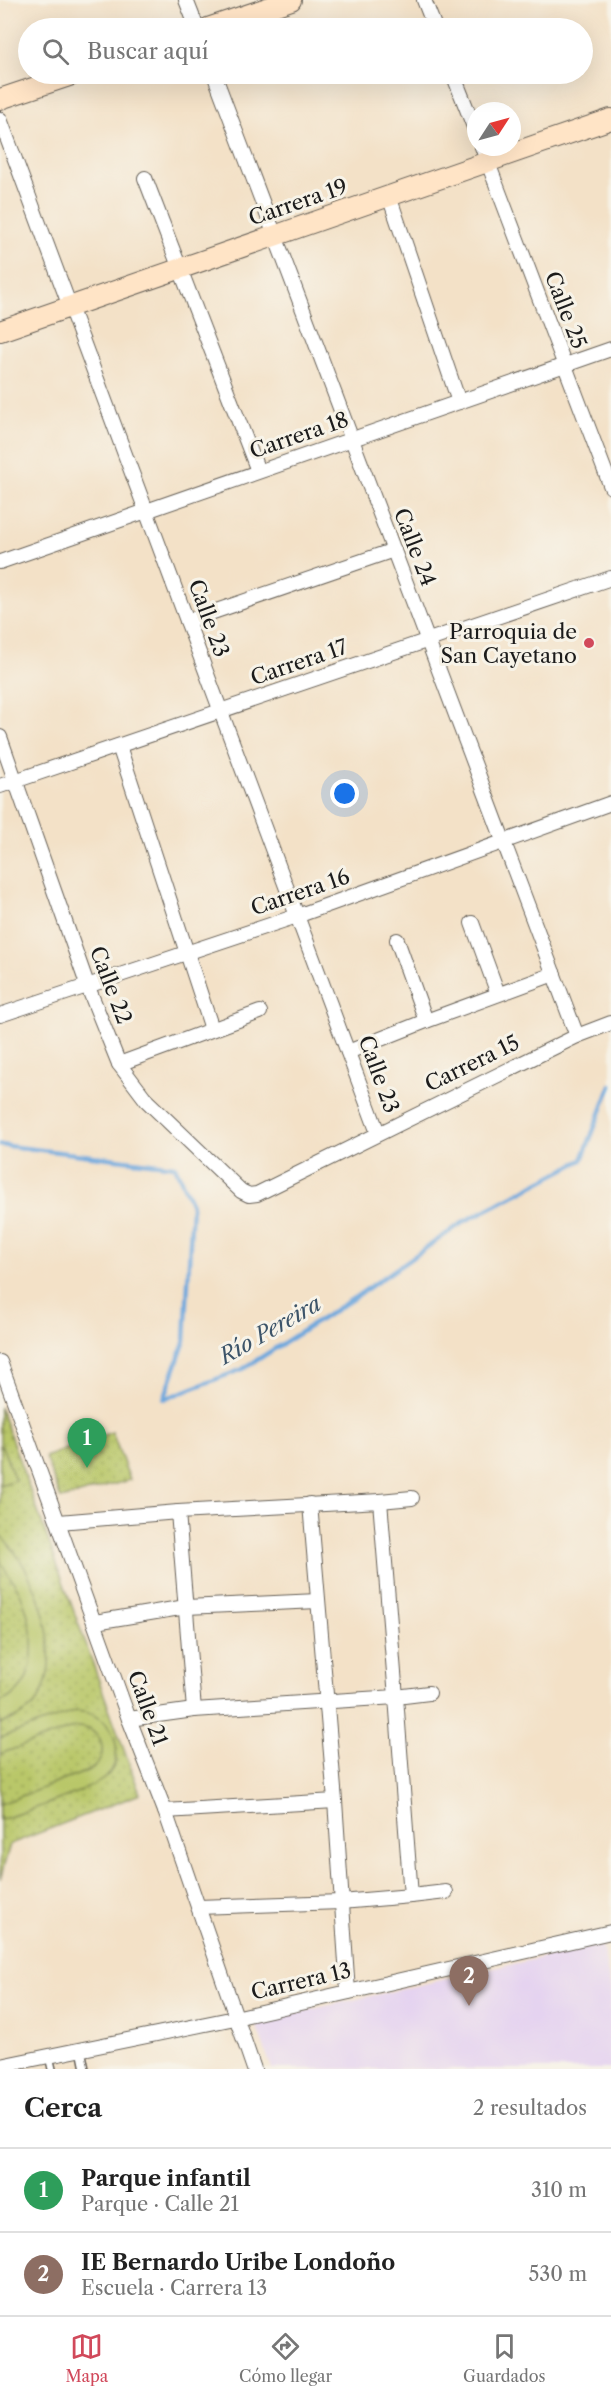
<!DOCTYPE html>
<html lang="es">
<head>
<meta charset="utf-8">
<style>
	:root { --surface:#fff; --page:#f2f2f2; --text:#222; --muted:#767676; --line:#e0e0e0; --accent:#d1495b }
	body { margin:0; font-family:"Libre Caslon Text",serif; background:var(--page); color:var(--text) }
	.compass { position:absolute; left:467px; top:102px; width:54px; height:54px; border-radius:50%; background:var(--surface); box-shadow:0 6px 24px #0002; rotate:54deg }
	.you { position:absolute; left:345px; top:794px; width:21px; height:21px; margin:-15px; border:4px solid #fff; border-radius:50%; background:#1a73e8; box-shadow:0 0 0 9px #1a73e833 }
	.badge { display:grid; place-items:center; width:39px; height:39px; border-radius:50%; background:var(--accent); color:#fff; font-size:20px; font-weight:700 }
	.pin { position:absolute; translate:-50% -50px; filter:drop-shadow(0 2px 3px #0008) }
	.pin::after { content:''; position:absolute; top:32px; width:21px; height:18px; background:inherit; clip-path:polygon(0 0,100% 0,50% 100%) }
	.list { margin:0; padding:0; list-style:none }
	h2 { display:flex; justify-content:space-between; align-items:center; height:78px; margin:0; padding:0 24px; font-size:26px }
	h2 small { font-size:20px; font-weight:400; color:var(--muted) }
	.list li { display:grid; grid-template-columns:39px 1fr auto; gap:18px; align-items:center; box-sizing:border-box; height:84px; padding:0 24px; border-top:2px solid var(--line) }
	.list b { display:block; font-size:22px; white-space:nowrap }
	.list p { margin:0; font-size:20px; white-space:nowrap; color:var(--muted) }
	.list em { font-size:20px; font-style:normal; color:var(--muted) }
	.icon { flex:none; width:33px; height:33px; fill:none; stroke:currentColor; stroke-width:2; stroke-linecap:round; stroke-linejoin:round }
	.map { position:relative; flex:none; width:611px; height:2069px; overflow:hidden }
	.search { position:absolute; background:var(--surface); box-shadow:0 6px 24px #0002; left:18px; right:18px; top:18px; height:66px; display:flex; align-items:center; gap:15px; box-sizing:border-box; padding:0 21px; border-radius:33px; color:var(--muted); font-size:22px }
	.sheet { height:246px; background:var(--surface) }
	nav { display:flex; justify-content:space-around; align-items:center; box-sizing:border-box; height:84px; border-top:2px solid var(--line); background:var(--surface); font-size:16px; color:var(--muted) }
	nav a { display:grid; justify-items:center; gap:3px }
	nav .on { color:var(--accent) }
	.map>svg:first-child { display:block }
	.built { fill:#e5d3f0 }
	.green { fill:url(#green-dots); stroke:#6a7242; stroke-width:1.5 }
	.pitch { fill:#b9c769; stroke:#6a7242; stroke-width:1.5 }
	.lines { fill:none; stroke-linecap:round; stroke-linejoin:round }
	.stream { stroke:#6da7dd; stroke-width:4.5 }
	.lane-casing { stroke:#676158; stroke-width:10 }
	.street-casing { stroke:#676158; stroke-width:16 }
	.secondary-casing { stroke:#676158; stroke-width:22 }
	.lane { stroke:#fff; stroke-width:7 }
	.street { stroke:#fff; stroke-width:14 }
	.secondary { stroke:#ffe4c6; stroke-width:20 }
	.poi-dot { fill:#d1495b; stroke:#f7f3e8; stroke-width:2 }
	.labels { text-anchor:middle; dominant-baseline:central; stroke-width:6; stroke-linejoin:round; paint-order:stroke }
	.street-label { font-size:21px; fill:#1c1c1c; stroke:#f7f3e8 }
	.poi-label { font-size:21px; fill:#1c1c1c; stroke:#f7f3e8; text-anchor:end }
	.water-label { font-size:22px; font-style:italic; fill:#3c5469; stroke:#f7f3e8 }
</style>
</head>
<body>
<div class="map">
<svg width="611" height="2069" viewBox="0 0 611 2069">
	<defs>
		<pattern id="green-dots" width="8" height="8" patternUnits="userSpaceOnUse" patternTransform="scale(1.5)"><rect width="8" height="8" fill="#b9c769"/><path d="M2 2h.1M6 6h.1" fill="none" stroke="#9eaa5a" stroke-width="1.8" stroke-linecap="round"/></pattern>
	</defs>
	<rect width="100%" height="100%" fill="#f7f3e8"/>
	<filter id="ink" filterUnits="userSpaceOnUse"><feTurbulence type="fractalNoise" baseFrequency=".0167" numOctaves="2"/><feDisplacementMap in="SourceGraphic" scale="12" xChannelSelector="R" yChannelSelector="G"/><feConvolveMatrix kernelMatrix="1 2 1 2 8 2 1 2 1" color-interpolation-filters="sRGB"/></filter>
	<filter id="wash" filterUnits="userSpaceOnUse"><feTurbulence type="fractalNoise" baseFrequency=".008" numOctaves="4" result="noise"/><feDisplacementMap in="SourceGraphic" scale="24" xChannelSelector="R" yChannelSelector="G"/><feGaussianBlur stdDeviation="1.35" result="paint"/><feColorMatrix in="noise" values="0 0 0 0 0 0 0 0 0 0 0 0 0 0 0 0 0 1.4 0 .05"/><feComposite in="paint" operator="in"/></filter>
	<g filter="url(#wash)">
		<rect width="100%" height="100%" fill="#f3e1c7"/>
		<path class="built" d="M602,1944L611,1989V2069H272L255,2022Z"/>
		<g class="green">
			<path d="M0,1407L140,1794L10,1844L0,1880Z"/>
			<path d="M112,1432L130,1480L61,1499L45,1457Z"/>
		</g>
		<g class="pitch">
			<path d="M2,1446L15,1480L0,1485V1447Z"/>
			<path d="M0,1535C36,1568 67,1655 38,1700C29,1713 14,1719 0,1724V1702C43,1687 35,1629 21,1595C16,1583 7,1574 1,1563C0,1556 0,1543 0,1535Z"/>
			<path d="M76,1711C92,1712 107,1720 113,1735C119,1748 117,1765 108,1775C95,1790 22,1812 0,1820V1804L88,1771C113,1759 103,1725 75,1727L0,1754V1738Z"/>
		</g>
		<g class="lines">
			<path class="stream" d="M0,1145L175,1166L192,1205L185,1340L164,1399L243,1369L354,1298L465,1221L582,1160L611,1085"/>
		</g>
	</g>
	<g filter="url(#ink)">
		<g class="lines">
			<g class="lane-casing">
				<g id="lane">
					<path d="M81,2049L85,2069"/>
					<path d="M49,2056L52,2069"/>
				</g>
			</g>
			<g class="street-casing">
				<g id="street">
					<path d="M186,0L197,28"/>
					<path d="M424,0L435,28"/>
					<path d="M214,74L577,1036"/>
					<path d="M453,74L476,132"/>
					<path d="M0,119L378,1133"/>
					<path d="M482,147L611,487"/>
					<path d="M145,178L258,471"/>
					<path d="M389,196L459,402"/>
					<path d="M0,562L611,349"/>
					<path d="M187,621L394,550"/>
					<path d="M0,737L88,987L119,1064L147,1101L241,1191L249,1195L257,1194L577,1036L611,1023"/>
					<path d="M119,746L212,1029"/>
					<path d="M0,786L611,578"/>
					<path d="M472,923L498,994"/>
					<path d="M397,940L426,1021"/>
					<path d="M0,1015L297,916L611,803"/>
					<path d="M348,1052L426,1021L554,974"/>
					<path d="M119,1064L260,1012"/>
					<path d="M0,1362L129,1719L165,1811L254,2069"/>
					<path d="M380,1501L412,1498"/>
					<path d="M310,1504L335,1801L348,1992"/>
					<path d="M178,1512L194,1710"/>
					<path d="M59,1522L178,1512L380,1501L396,1697L194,1710L129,1719"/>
					<path d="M95,1622L186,1607L318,1601"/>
					<path d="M165,1811L335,1801"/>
					<path d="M411,1896L446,1892"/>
					<path d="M198,1907L341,1902L411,1896L396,1697L429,1693"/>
					<path d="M0,2066L235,2018L611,1932"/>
				</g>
			</g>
			<g class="secondary-casing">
				<g id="secondary">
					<path d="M208,28L291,0"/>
					<path d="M0,99L75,74"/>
					<path d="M0,331L611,119"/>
				</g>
			</g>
			<use href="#lane" class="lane"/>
			<use href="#street" class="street"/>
			<use href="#secondary" class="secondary"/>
		</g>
	</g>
	<circle class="poi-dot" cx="589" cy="643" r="6"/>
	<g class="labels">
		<g class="street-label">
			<text transform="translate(298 202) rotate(-19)">Carrera 19</text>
			<text transform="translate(566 310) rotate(69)">Calle 25</text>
			<text transform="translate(299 435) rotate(-19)">Carrera 18</text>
			<text transform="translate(415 547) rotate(69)">Calle 24</text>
			<text transform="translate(209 618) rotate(70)">Calle 23</text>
			<text transform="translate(299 662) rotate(-19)">Carrera 17</text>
			<text transform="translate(300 892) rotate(-19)">Carrera 16</text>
			<text transform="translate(111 985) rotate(69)">Calle 22</text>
			<text transform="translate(472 1063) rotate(-26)">Carrera 15</text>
			<text transform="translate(379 1074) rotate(70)">Calle 23</text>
			<text transform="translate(148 1708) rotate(70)">Calle 21</text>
			<text transform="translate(301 1981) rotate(-13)">Carrera 13</text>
		</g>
		<g class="poi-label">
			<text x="577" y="631">Parroquia de<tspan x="577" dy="24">San Cayetano</tspan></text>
		</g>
		<g class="water-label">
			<text transform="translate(270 1330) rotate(-30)">Río Pereira</text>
		</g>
	</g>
</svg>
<svg class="compass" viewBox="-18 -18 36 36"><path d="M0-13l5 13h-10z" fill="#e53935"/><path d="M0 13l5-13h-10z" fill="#767676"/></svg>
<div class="you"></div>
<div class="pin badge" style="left:87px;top:1468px;background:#2e9e5b">1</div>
<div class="pin badge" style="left:469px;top:2006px;background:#8d6e63">2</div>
<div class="search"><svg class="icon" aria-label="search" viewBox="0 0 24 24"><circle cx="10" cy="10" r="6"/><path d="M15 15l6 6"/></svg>Buscar aquí</div>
</div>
<section class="sheet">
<h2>Cerca<small>2 resultados</small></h2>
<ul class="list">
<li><span class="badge" style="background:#2e9e5b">1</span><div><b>Parque infantil</b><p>Parque · Calle 21</p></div><em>310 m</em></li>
<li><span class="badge" style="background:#8d6e63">2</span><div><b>IE Bernardo Uribe Londoño</b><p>Escuela · Carrera 13</p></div><em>530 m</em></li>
</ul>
</section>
<nav>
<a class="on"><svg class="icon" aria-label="map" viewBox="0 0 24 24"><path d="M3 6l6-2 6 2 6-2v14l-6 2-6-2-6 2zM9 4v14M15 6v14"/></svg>Mapa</a>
<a><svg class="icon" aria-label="directions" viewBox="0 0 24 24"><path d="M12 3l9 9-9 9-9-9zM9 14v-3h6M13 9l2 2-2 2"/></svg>Cómo llegar</a>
<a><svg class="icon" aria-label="saved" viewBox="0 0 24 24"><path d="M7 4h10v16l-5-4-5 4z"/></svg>Guardados</a>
</nav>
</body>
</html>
